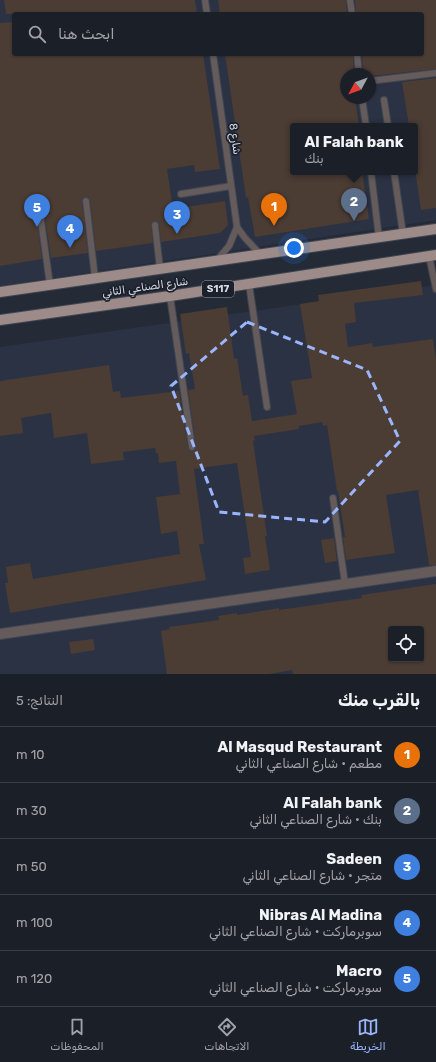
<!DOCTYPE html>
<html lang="ar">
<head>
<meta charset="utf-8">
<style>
	:root { --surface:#1b2028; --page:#282d34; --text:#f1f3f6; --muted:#a0a3a8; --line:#393e45; --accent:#9ab5fd }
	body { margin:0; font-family:Rubik,Vazirmatn,sans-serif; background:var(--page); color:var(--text); direction:rtl }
	.controls { position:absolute; right:12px; bottom:12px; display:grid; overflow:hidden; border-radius:4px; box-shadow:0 1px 3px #0004 }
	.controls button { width:36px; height:36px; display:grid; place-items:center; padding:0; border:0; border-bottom:1px solid var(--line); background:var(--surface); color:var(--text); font:20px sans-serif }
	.compass { position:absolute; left:340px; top:68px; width:36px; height:36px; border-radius:50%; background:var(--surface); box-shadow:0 1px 3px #0004; rotate:229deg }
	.you { position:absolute; left:294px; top:248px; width:14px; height:14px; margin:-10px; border:3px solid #fff; border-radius:50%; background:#1a73e8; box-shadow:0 0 0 6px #1a73e833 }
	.badge { display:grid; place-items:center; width:26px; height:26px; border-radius:50%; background:var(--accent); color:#fff; font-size:13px; font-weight:700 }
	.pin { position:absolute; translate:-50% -33px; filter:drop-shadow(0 1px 2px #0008) }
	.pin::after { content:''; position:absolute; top:21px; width:14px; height:12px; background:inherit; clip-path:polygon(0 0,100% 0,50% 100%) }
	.popup { position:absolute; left:290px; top:123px; width:128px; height:52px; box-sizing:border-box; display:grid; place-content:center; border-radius:4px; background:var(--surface); filter:drop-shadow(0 1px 3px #0005); font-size:13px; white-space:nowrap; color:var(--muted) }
	.popup b { font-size:15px; color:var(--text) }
	.popup::after { content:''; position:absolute; left:50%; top:100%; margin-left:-8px; border:8px solid transparent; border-top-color:var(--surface) }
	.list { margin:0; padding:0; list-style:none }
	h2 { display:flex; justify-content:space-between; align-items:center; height:52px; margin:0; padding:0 16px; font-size:17px }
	h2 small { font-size:13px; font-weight:400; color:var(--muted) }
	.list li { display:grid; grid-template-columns:26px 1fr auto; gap:12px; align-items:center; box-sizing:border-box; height:56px; padding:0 16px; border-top:1px solid var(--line) }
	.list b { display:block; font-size:15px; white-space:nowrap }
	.list p { margin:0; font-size:13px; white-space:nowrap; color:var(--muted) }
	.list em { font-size:13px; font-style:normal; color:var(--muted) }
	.icon { flex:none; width:22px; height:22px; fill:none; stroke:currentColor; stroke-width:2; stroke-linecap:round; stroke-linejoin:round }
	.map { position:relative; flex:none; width:436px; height:674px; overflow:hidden; direction:ltr }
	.search { position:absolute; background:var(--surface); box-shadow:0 1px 3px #0004; left:12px; right:12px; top:12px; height:44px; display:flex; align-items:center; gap:10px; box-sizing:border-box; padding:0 14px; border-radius:4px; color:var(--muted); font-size:15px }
	.sheet { height:332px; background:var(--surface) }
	nav { display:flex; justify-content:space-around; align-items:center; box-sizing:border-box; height:56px; border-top:1px solid var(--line); background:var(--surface); font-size:11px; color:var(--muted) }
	nav a { display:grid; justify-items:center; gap:2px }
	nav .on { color:var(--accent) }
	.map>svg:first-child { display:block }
	.built { fill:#2b3244; fill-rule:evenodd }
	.building { fill:#4b3c34; fill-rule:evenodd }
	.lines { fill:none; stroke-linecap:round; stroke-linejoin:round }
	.lane-casing { stroke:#404652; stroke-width:8 }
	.street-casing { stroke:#404652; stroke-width:12 }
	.primary-casing { stroke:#404652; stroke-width:12 }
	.lane { stroke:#645b5a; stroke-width:6 }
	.street { stroke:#645b5a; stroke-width:10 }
	.primary { stroke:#9c8b89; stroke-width:10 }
	.marked { fill:none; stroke:#9ab5fd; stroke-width:3; stroke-dasharray:8 5; stroke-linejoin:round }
	.labels { text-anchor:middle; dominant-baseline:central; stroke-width:3.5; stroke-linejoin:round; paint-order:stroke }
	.shield { fill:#1b202c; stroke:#9ea2ab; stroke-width:1 }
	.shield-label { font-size:10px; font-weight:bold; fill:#d6dae2 }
	.street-label { font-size:11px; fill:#d6dae2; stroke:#1b202c }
</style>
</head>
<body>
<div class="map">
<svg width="436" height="674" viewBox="0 0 436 674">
	<rect width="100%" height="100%" fill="#242a36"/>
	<g class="built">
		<path d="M0,0H436V220L0,286ZM14,14H422V54H14ZM346,74H370V98H346ZM293,126H415V172H293Z"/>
		<path d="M436,285V674H0V347ZM391,629H421V659H391Z"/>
	</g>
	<g class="building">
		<path d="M4,0H195L197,14H6Z"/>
		<path d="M218,0H346L347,14H220Z"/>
		<path d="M355,0H436V69L370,76V74H363L362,54H422V14H356Z"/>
		<path d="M14,22V54H203L220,169L195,172L194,165L167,169L173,209L225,201L228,225L220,233L161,242L159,224L157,221H154L151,225L153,243L96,251L90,200L88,197H85L82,199V202L88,253L51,258L43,205L41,202H38L35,204V207L42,259L0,266V23Z"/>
		<path d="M225,54H353L354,74H346V98H355L359,126H293V172H362L369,219L255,237L248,197L246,198Z"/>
		<path d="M436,78V208L421,210L415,169V126H409L402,82Z"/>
		<path d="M421,281L423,295L354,303L356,322L345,324L348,347L372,343L373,347L433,339L436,360V565H429L418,490L386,495L395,553L346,560L343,537H345L338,491H337L327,425L323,426L322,422L299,426V429L254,436L255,440L253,441L267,536H265L270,570L245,574L243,558L251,557L237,463L194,469L204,544H199L206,580L10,613L5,583H8L6,567L30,563L33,579L180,554L177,531L161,534L156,497L180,494L176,461L159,463L158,453H156L155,448L123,452L124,460L91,464L87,433L54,438L51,413L21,418L23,433L0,436V381L109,365L113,392L120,391L121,398L179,391L188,448L190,451H193L196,449V446L188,390L195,389L189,353L186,354L180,314L227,307L234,359L237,358L243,396L248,395L252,421L297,414L291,381L312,378L300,304L319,301L318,295Z"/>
		<path d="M334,538L337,561L325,563L321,540Z"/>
		<path d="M436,584V674H293L292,670L269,674H167L161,631L170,629L169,627L219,620L218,616L237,613V615L279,608V610L362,598L361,595ZM391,629H421V659H391Z"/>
		<path d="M93,639L95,650L71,654L69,642Z"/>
	</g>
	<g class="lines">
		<g class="lane-casing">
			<g id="lane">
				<path d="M205,0L207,14"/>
				<path d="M350,0L352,14"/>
				<path d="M213,54L237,227L229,246L217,260"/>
				<path d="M357,54L359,74"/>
				<path d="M370,81L436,73"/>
				<path d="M362,98L366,126"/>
				<path d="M384,100L388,126"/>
				<path d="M371,172L379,238"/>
				<path d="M394,172L403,234"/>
				<path d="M181,194L231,186"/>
				<path d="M86,201L95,278"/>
				<path d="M39,206L50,285"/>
				<path d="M155,225L160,269"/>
				<path d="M237,227L245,238L261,255"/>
				<path d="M429,256L436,289"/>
				<path d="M249,284L267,407"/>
				<path d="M170,296L192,447"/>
				<path d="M333,498L345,584"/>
			</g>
		</g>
		<g class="street-casing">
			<path id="street" d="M0,634L436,571"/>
		</g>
		<g class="primary-casing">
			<g id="primary">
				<path d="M0,292L436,229"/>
				<path d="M0,320L170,296L436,255"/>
			</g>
		</g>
		<use href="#lane" class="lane"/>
		<use href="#street" class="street"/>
		<use href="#primary" class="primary"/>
	</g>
	<path class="marked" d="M247,322L367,370L400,441L325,522L219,512L171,386Z"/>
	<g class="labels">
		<rect class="shield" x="202" y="281" width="32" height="16" rx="3"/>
		<g class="shield-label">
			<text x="218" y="289">S117</text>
		</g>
		<g class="street-label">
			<text transform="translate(235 139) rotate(82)">شارع 8</text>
			<text transform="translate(145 287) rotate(-8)">شارع الصناعي الثاني</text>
		</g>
	</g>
</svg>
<div class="controls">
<button><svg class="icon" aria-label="locate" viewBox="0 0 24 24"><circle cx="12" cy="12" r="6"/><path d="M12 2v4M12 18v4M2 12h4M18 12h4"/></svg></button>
</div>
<svg class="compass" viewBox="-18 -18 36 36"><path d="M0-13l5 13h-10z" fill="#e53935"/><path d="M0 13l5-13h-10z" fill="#a0a3a8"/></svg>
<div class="you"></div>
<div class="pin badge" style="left:274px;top:226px;background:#e8710a">1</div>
<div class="pin badge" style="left:354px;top:221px;background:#5c6f8a">2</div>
<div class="popup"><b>Al Falah bank</b>بنك</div>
<div class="pin badge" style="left:177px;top:234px;background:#3f7fe0">3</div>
<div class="pin badge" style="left:70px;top:248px;background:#3f7fe0">4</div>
<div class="pin badge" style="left:37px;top:227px;background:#3f7fe0">5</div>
<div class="search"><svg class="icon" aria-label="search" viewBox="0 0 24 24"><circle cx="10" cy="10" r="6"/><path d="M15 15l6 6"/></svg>ابحث هنا</div>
</div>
<section class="sheet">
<h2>بالقرب منك<small>النتائج: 5</small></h2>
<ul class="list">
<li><span class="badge" style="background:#e8710a">1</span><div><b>Al Masqud Restaurant</b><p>مطعم · شارع الصناعي الثاني</p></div><em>10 m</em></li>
<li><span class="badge" style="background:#5c6f8a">2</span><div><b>Al Falah bank</b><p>بنك · شارع الصناعي الثاني</p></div><em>30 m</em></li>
<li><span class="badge" style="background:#3f7fe0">3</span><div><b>Sadeen</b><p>متجر · شارع الصناعي الثاني</p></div><em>50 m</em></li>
<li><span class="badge" style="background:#3f7fe0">4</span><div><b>Nibras Al Madina</b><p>سوبرماركت · شارع الصناعي الثاني</p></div><em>100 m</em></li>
<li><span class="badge" style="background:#3f7fe0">5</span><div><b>Macro</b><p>سوبرماركت · شارع الصناعي الثاني</p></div><em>120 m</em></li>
</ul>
</section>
<nav>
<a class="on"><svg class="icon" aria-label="map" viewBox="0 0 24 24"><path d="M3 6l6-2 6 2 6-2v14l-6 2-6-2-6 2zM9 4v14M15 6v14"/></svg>الخريطة</a>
<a><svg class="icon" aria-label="directions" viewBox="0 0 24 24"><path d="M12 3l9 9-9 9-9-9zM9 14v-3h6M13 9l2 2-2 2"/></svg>الاتجاهات</a>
<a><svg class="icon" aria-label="saved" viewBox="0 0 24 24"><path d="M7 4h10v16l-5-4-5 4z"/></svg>المحفوظات</a>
</nav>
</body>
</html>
